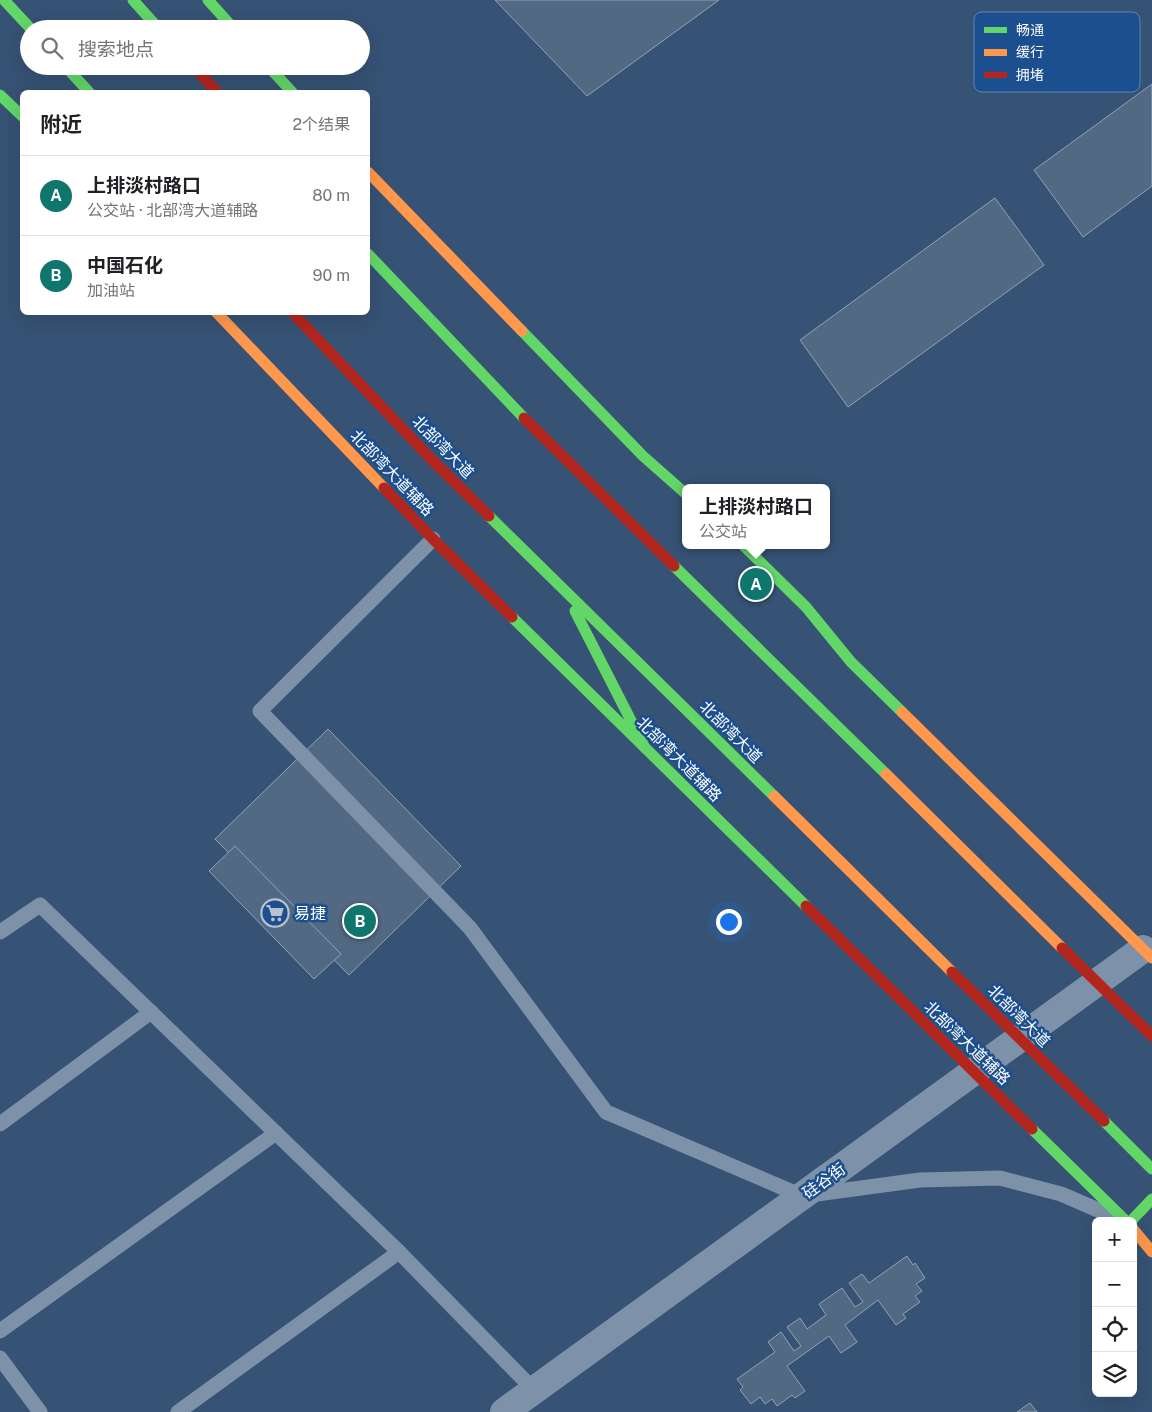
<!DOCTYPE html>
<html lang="zh">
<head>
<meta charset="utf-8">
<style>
	:root { --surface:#fff; --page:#f6f6f6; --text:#202124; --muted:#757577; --line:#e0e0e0; --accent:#0f766e }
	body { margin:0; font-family:"Public Sans","Noto Sans SC",sans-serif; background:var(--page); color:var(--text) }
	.controls { position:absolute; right:15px; bottom:15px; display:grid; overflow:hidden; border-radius:8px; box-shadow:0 5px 20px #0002 }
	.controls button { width:45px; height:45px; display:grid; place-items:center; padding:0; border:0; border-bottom:1px solid var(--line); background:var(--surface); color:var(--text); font:25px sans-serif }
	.you { position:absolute; left:728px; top:921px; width:18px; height:18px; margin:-12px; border:4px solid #fff; border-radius:50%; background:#1a73e8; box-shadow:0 0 0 8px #1a73e833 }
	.badge { display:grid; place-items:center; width:32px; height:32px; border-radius:50%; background:var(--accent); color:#fff; font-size:16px; font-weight:700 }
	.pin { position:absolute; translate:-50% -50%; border:2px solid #fff; box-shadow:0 1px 5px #0006 }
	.popup { position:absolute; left:682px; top:484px; width:148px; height:65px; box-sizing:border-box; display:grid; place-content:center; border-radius:8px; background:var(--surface); filter:drop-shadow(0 1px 4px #0005); font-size:16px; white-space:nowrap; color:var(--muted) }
	.popup b { font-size:19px; color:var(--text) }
	.popup::after { content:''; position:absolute; left:50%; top:100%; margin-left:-10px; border:10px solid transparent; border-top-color:var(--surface) }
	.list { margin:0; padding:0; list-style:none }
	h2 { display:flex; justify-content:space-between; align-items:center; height:65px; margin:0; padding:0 20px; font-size:21px }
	h2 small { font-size:16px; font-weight:400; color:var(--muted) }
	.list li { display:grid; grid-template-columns:32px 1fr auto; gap:15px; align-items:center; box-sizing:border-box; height:80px; padding:0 20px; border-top:1px solid var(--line) }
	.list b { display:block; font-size:19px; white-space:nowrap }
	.list p { margin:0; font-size:16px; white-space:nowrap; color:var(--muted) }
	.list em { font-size:16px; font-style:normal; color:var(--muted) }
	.icon { flex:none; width:28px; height:28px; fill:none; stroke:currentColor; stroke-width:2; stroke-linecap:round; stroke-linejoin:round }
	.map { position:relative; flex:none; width:1152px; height:1412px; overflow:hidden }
	.search { position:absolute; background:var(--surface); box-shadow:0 5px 20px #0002; left:20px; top:20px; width:350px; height:55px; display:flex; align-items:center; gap:12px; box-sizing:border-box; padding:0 18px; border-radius:28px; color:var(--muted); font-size:19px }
	.panel { position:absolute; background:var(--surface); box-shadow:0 5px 20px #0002; left:20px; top:90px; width:350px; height:225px; border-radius:8px }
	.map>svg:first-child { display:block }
	.building { fill:#526984; stroke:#92a2b6 }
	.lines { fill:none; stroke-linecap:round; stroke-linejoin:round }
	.lane { stroke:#7d92a8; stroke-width:15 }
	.street { stroke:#7d92a8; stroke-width:28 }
	.fast { stroke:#63d668; stroke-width:11 }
	.slow { stroke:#ff974d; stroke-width:11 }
	.jam { stroke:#b3261e; stroke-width:11 }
	.labels { text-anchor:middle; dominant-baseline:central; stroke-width:5; stroke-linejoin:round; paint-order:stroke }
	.street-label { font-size:16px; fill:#fff; stroke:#1b4f8f }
	.poi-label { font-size:16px; fill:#fff; stroke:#1b4f8f; text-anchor:start }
	.key { fill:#1b4f8f; stroke:#5f84b1; stroke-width:1 }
	.key-label { font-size:14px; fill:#fff }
</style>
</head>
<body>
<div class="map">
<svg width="1152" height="1412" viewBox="0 0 1152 1412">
	<rect width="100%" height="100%" fill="#365274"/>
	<g class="building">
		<path d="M495,0H719L587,96Z"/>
		<path d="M1152,84V186L1083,237L1034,170Z"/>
		<path d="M995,198L1044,265L848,407L800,340Z"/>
		<path d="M328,729L461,866L349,975L215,839Z"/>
		<path d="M235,846L341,954L314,979L209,871Z"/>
		<path d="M907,1256L913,1265L915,1263L925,1278L916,1284L922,1291L915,1296L920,1302L903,1314L906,1318L896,1325L878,1300L845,1325L857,1342L841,1353L829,1336L787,1366L805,1391L795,1398L792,1395L777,1406L772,1399L765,1404L760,1397L751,1404L740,1390L743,1387L737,1379L775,1352L768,1342L781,1332L794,1351L801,1346L787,1327L800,1318L807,1329L826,1315L819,1304L842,1288L855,1307L863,1302L849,1283L862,1274L869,1283Z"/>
		<path d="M1030,1403L1037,1412H1017Z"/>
	</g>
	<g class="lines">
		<g class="lane">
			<path d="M433,539L260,711L470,928L606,1112L802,1196L920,1180L1000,1178L1061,1194L1112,1216"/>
			<path d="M0,932L40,905L399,1252L534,1390"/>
			<path d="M0,1124L151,1012"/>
			<path d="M0,1331L276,1133"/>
			<path d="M0,1358L40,1412"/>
			<path d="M178,1412L399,1252"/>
		</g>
		<path class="street" d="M504,1412L1143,949"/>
		<g class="fast">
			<path d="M4,0L31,29"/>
			<path d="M133,0L159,29"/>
			<path d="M208,0L234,29"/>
			<path d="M65,66L89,92"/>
			<path d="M268,66L292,92"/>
			<path d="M0,95L22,116"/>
			<path d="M368,254L524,418"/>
			<path d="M522,331L643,456L686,494"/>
			<path d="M489,516L774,796"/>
			<path d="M743,545L806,607L851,662L902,712"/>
			<path d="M674,566L886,774"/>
			<path d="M575,611L645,748"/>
			<path d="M512,617L806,906"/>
			<path d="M1104,1121L1152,1169"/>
			<path d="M1032,1129L1126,1221"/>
			<path d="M1131,1221L1152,1199"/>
		</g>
		<g class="slow">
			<path d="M368,172L522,331"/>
			<path d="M216,312L384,488"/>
			<path d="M902,712L1152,958"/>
			<path d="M886,774L1062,948"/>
			<path d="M774,796L952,972"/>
			<path d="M1133,1229L1152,1252"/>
		</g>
		<g class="jam">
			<path d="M193,66L217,92"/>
			<path d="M292,312L432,460L489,516"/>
			<path d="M524,418L674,566"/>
			<path d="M384,488L433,539L512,617"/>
			<path d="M806,906L1032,1129"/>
			<path d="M1062,948L1152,1036"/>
			<path d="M952,972L1104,1121"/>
		</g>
	</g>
	<defs>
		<g id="supermarket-ring" transform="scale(1.4375)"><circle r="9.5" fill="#1b4f8f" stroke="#b9c2ce" stroke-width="1.5"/><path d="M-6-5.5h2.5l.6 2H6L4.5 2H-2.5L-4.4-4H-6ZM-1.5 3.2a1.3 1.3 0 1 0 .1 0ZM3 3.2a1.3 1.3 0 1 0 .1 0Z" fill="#b9c2ce"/></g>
	</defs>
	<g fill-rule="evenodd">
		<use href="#supermarket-ring" x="275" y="913"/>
	</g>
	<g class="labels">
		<g class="street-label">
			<text transform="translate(443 447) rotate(46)">北部湾大道</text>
			<text transform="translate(392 473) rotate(46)">北部湾大道辅路</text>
			<text transform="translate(731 732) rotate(45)">北部湾大道</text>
			<text transform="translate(679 759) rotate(45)">北部湾大道辅路</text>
			<text transform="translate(1019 1016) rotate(45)">北部湾大道</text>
			<text transform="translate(967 1043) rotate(44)">北部湾大道辅路</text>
			<text transform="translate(824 1181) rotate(-36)">硅谷街</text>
		</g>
		<g class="poi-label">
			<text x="294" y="913">易捷</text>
		</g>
	</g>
	<rect x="974" y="12" width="166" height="80" rx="8" class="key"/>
	<rect x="984" y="27" width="23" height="6" fill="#63d668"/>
	<rect x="984" y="49" width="23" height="7" fill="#ff974d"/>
	<rect x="984" y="72" width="23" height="6" fill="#b3261e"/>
	<g class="key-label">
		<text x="1016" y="35">畅通</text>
		<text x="1016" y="57">缓行</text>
		<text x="1016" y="80">拥堵</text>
	</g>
</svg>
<div class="controls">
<button>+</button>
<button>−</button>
<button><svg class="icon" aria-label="locate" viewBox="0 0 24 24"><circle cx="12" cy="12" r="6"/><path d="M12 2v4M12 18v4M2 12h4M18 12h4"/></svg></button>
<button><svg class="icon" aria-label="layers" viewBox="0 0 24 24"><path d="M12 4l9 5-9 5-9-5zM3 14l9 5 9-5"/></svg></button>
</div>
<div class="you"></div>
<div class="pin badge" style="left:756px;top:584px">A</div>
<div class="popup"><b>上排淡村路口</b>公交站</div>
<div class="pin badge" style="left:360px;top:921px">B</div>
<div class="search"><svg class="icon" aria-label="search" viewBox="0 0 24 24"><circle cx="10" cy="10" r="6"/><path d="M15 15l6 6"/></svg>搜索地点</div>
<section class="panel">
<h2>附近<small>2个结果</small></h2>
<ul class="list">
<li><span class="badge">A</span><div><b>上排淡村路口</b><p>公交站 · 北部湾大道辅路</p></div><em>80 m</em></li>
<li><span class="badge">B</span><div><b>中国石化</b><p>加油站</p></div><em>90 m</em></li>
</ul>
</section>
</div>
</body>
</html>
